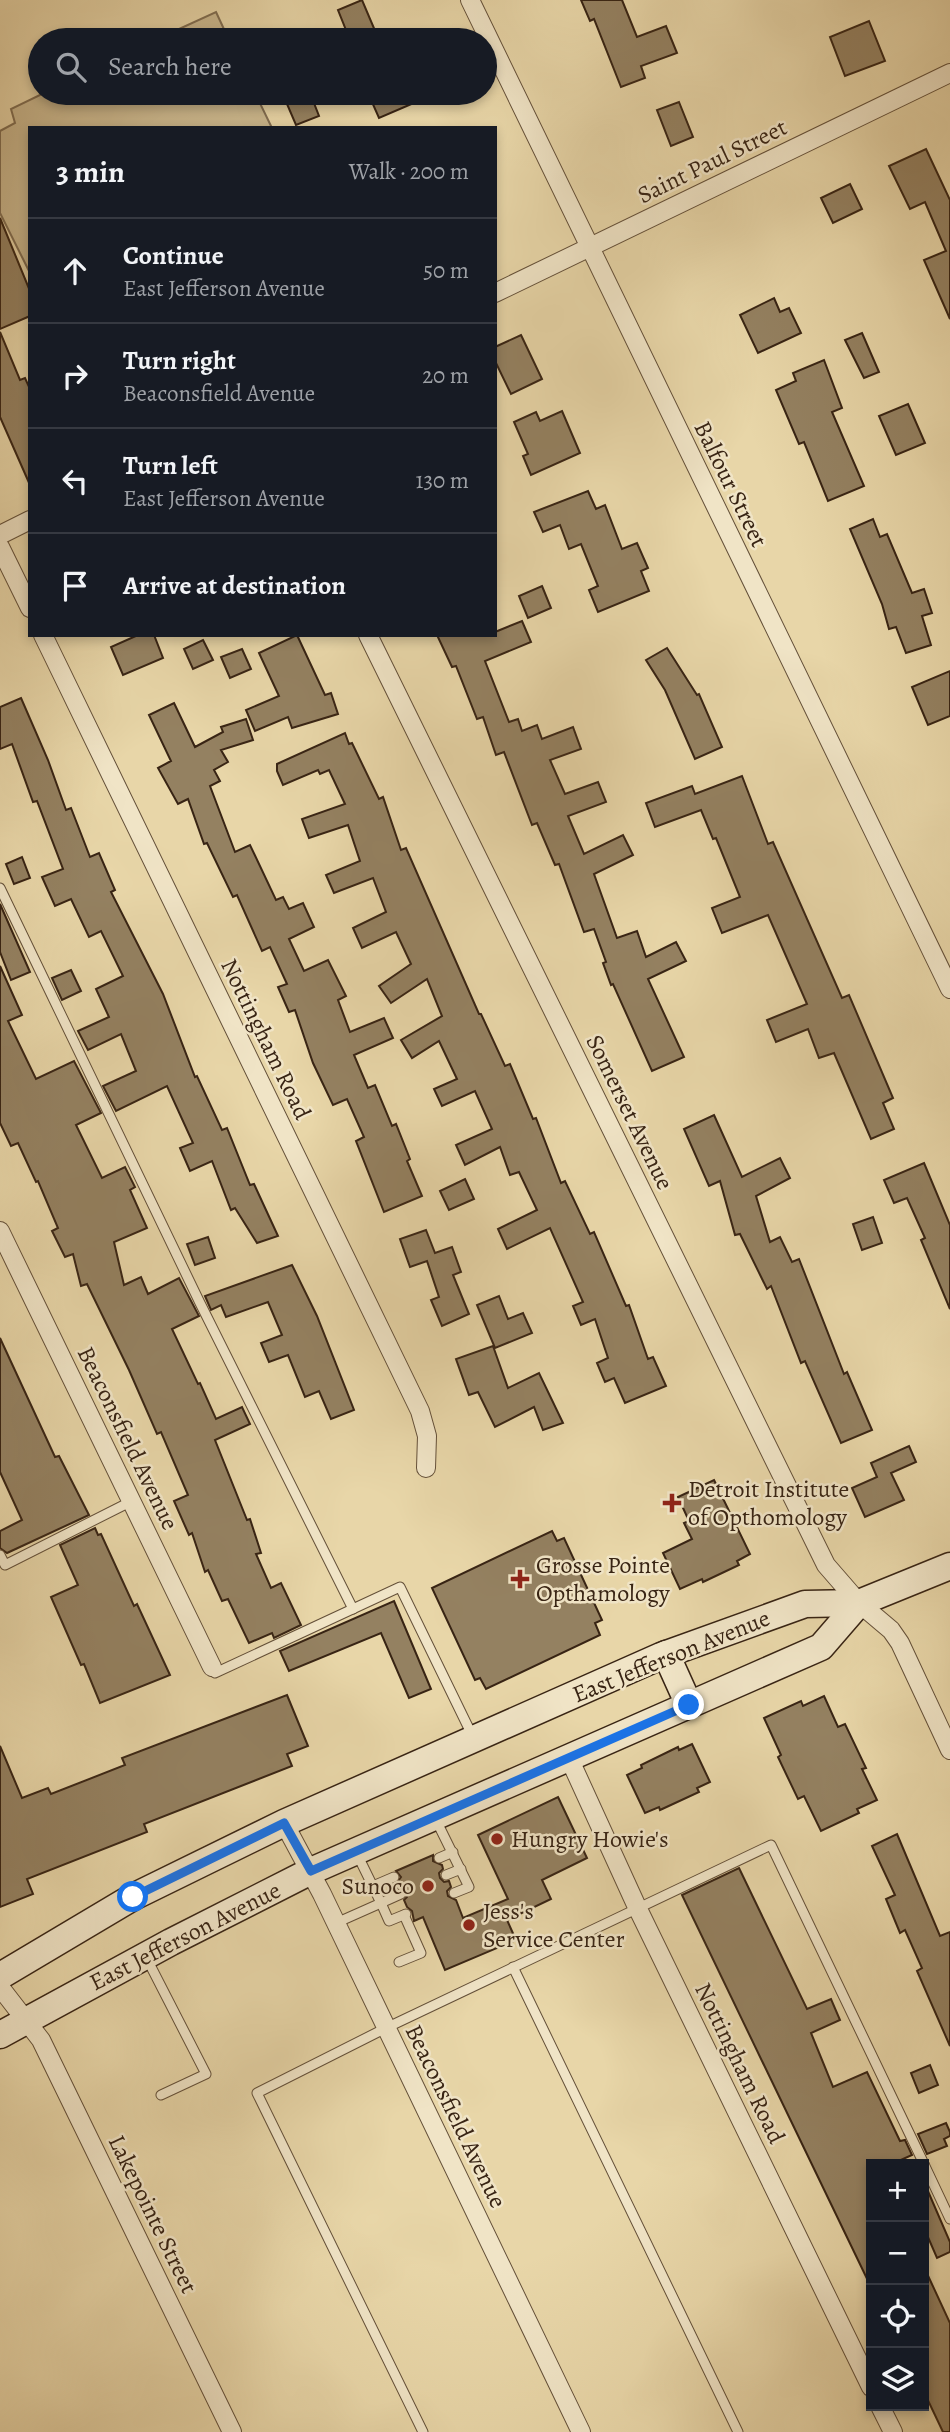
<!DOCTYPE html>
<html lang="en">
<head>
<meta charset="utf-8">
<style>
	:root { --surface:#171b24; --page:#242831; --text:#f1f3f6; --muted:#9ea1a6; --line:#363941 }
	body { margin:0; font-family:Alegreya,serif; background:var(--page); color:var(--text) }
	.controls { position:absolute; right:21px; bottom:21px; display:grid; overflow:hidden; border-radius:0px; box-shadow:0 4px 10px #0003 }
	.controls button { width:63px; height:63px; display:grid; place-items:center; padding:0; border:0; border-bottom:2px solid var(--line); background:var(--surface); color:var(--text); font:35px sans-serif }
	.stop { position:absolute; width:21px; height:21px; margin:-16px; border:5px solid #1a73e8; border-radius:50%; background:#fff }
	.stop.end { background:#1a73e8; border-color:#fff; box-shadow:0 2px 7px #0008 }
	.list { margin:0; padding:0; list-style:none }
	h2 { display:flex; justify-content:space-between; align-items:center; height:91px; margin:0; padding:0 28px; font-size:30px }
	h2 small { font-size:23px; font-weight:400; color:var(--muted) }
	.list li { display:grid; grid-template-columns:46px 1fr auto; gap:21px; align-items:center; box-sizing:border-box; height:105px; padding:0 28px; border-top:2px solid var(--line) }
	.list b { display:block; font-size:26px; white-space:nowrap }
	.list p { margin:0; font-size:23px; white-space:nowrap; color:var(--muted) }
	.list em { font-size:23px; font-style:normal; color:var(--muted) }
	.icon { flex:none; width:38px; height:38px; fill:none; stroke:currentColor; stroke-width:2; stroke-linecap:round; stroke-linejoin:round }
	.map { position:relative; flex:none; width:950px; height:2432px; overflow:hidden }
	.search { position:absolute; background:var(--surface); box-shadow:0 4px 10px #0003; left:28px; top:28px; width:469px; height:77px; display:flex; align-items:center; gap:18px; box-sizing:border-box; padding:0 24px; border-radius:38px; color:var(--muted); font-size:26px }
	.panel { position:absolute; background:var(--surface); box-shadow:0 4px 10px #0003; left:28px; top:126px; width:469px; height:511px; border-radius:0px }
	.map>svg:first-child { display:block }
	.green { fill:#cab88f; stroke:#816e52; stroke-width:2 }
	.building { fill:#948161; stroke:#382414; stroke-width:2 }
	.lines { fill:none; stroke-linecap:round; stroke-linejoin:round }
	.lane-casing { stroke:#645039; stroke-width:11 }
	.street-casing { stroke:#645039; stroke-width:20 }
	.secondary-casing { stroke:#382414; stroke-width:29 }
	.lane { stroke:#f0e4c6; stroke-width:9 }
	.street { stroke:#f0e4c6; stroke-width:18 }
	.secondary { stroke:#f0e4c6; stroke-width:26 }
	.route { stroke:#1a73e8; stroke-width:9 }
	.poi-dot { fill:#8f2418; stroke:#f0e4c6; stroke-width:2.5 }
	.labels { text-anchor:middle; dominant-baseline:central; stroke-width:5; stroke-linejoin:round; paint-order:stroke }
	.street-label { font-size:24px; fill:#382414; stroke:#f0e4c6 }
	.poi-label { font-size:24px; fill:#382414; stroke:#f0e4c6; text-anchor:start }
</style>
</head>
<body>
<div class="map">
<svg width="950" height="2432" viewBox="0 0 950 2432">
	<rect width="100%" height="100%" fill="#e8d6a8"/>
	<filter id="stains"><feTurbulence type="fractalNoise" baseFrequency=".00286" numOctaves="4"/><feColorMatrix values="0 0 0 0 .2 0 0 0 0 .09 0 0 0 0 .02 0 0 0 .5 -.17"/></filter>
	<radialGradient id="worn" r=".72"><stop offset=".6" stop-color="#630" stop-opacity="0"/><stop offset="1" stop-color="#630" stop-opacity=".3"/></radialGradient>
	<g class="green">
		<path d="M216,12L229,40H155Z"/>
		<path d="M44,93H255L272,128H30V273L0,213V131L15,123L11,109Z"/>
	</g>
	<g class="building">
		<path d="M362,0L376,33L359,40H350L338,10Z"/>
		<path d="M581,0H622L637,37L666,26L677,53L641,66L645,78L621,87L594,19L590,21Z"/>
		<path d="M869,21L885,61L845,76L830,37Z"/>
		<path d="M293,93H310L319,116L296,125L284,97Z"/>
		<path d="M368,93H437L379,118Z"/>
		<path d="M679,102L693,137L671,146L657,110Z"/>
		<path d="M926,149L950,200V319L924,260L946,251L925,202L910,209L889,166Z"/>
		<path d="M850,184L862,209L833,223L821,198Z"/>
		<path d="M0,218L30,291V316L0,329Z"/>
		<path d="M774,298L780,312L789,308L801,333L758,353L740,315Z"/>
		<path d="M0,332L20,380L25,378L30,389V485L0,417Z"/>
		<path d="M862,333L879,372L864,378L845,340Z"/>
		<path d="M521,335L542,379L511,394L495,361V347Z"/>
		<path d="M824,360L842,408L832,412L864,486L828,501L804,442L799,444L776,390L796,381L793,373Z"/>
		<path d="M908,404L925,443L896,455L879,416Z"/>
		<path d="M562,411L580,453L531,475L523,456L528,454L514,422L536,412L540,421Z"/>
		<path d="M588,491L596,509L605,505L622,549L637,543L648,568L641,571L649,591L598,612L589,590L598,586L581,544L569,549L560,525L543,532L534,512Z"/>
		<path d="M873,519L880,537L887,534L912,593L924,589L932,613L922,616L931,645L906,653L896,627L889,629L882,604L850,529Z"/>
		<path d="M542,586L551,608L528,618L519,596Z"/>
		<path d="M522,621L531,642L485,661L509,722L518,719L522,731L537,725L542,739L573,727L581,749L550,760L565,794L598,782L606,802L568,816L584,854L623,835L633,855L594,874L617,938L637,931L646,957L676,942L686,961L648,979L684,1057L652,1071L613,984L611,985L603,963L606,962L594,929L584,932L559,864L555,865L537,823L532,825L504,752L496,755L483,717L477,719L456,666L452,667L437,635H495V632Z"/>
		<path d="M138,635H154L163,658L123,675L111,647Z"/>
		<path d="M297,635L325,695L331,693L338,714L292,728L288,717L255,731L246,710L279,696L259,653Z"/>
		<path d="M203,640L213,660L193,669L184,649Z"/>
		<path d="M667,648L697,695L699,694L722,747L695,759L665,690L646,660Z"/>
		<path d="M242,649L251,669L230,678L221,657Z"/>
		<path d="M950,671V716L928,725L912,687Z"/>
		<path d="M21,698L48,760L66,810L71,808L90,857L99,853L115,890L111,892L163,994L195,1077L197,1076L222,1130L227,1128L250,1185L254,1184L278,1236L257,1243L235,1208L231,1210L212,1161L190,1171L180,1148L193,1143L167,1086L116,1111L103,1086L136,1071L121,1034L88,1050L78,1031L109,1017L96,989L123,976L101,931L89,937L71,899L55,906L42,877L63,869L37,801L33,802L12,744L0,749V707Z"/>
		<path d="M174,703L195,747L223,732L221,727L246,719L253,740L221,750L228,762L214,770L220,781L210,786L235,852L250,845L276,900L283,897L289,909L303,903L314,927L289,939L304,971L328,960L346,996L338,1000L350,1032L384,1018L393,1038L354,1055L368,1088L375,1085L392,1126L396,1124L410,1159L407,1161L422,1196L384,1212L356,1141L364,1137L347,1099L333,1105L313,1063L295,1010L289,1012L278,987L287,984L270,947L262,951L237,895L233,897L207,843L204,844L188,799L178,804L158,768L171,761L149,715Z"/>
		<path d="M345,733L349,744L352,743L379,799L383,797L401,850L406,848L479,1014H481L505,1066L510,1064L533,1119L536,1118L561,1183L565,1181L590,1234L594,1232L626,1306L629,1305L648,1359L653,1357L666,1386L625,1403L614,1378L605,1382L597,1363L608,1358L595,1319L581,1325L573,1306L583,1302L550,1228L507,1249L498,1229L537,1210L519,1172L510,1175L500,1147L465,1165L456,1145L492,1129L475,1091L442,1106L434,1089L457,1079L439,1041L412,1058L401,1040L442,1016L427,979L391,1003L379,986L411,964L396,932L362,948L353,928L386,912L373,878L334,893L326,875L360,861L348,825L309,838L302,819L345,804L329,770L320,774L318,770L283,785L277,771V764Z"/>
		<path d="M742,776L768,844L773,842L842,998L849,995L893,1098L883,1103L894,1129L871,1139L834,1053L819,1058L808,1029L776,1042L767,1020L807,1004L768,915L722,933L712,908L740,897L716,838L713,839L701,810L655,827L646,803L692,786L695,794Z"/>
		<path d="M22,857L30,878L14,884L6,864Z"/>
		<path d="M0,904L30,972L11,980L0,952Z"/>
		<path d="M0,966L22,1015L8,1021L36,1079L74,1061L101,1113L76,1125L102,1178L125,1167L135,1187L130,1190L147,1228L114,1242L124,1285L141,1277L148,1294L179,1278L199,1316L172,1329L198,1384L200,1383L216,1419L242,1407L250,1424L215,1440L247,1520L250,1519L261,1553L256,1554L271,1588L281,1583L301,1625L274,1638L272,1633L249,1643L228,1599L222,1601L208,1570L205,1572L192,1533L189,1535L174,1501L188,1495L161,1432L157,1434L129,1370L87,1284L81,1286L73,1254L65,1257L52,1231L58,1228L38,1181L36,1182L18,1143L11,1146L0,1123Z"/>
		<path d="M71,970L81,991L62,1000L52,978Z"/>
		<path d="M714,1115L742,1177L780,1158L790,1178L756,1196L770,1242L780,1237L792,1262L799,1259L844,1374L847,1372L872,1430L841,1443L805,1361L801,1363L771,1286L767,1289L740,1234L735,1235L720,1181L709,1186L684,1129Z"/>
		<path d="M924,1163L950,1225V1309L921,1240L925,1238L907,1198L894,1203L884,1180Z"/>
		<path d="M465,1179L474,1199L449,1210L440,1191Z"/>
		<path d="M873,1217L882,1243L862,1250L853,1224Z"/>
		<path d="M426,1230L435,1253L452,1247L461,1272L453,1275L469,1314L442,1326L431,1300L439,1297L427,1261L410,1267L400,1239Z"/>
		<path d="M208,1237L215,1258L195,1265L187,1244Z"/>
		<path d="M292,1265L317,1316L354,1410L331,1419L319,1391L305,1397L288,1355L269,1362L261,1343L282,1335L268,1302L226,1317L221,1305L211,1310L205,1296Z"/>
		<path d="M499,1296L508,1319L523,1313L532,1333L495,1348L477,1305Z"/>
		<path d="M0,1338L55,1457L59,1456L89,1515L7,1553L0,1548V1531L22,1520L0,1472Z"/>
		<path d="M493,1346L508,1388L539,1373L563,1423L543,1430L534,1407L495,1427L478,1392L469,1395L456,1359Z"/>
		<path d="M909,1446L916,1462L891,1473L904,1500L865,1517L852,1488L877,1477L871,1463Z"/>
		<path d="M714,1480L750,1554L737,1561L739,1565L703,1582L702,1579L680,1589L663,1553L692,1539L684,1523L689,1521L678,1497Z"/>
		<path d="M95,1528L98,1535L101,1534L134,1606L137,1604L170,1675L100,1703L84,1664L81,1665L51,1597L78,1585L60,1545Z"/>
		<path d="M552,1531L557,1541L564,1538L602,1620L595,1623L600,1635L486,1689L480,1678L475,1680L432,1588Z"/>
		<path d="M394,1601L431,1689L409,1698L381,1633L289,1671L280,1651Z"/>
		<path d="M287,1695L308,1746L287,1754L292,1766L144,1824L147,1832L27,1879L33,1894L0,1907V1746L22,1798L48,1788L51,1794L125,1765L122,1758Z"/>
		<path d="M824,1696L838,1727L845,1724L866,1768L862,1769L877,1800L857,1809L859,1813L821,1831L804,1796L798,1799L778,1757L781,1755L764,1718L801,1701L803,1706Z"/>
		<path d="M692,1744L710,1782L697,1788L699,1792L660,1810L659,1807L645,1813L627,1775L642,1768L641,1765L678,1747L679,1750Z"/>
		<path d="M558,1797L587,1858L542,1880L551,1899L507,1920L516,1940L445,1970L423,1917L414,1921L412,1911L407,1907L404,1900L407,1897L408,1892L404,1888H398L396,1884L401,1877L396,1871L433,1855V1861L442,1865L443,1869L439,1873L440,1878L444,1882L449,1881L451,1887L447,1891L448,1896L456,1900L463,1918L508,1899L478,1835Z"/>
		<path d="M897,1834L940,1936L950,1932V2046L917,1971L922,1968L905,1930L900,1933L886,1899L895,1895L872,1846Z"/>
		<path d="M739,1868L807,2009L831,1999L840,2020L811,2033L833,2087L867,2072L900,2141L905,2140L912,2155L892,2164H871V2287L682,1895Z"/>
		<path d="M930,2065L938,2085L919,2093L911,2073Z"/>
		<path d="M946,2123L950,2132V2136L944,2139L947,2146L927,2154L918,2134Z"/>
		<path d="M924,2182L950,2242V2252L937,2258L924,2228Z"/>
		<path d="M924,2267L950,2323V2432H943L924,2392Z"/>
	</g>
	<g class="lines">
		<g class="lane-casing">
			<g id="lane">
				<path d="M0,888L200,1303L353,1609"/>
				<path d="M0,1555L5,1565L132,1501"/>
				<path d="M213,1669L215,1673L400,1587L473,1737"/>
				<path d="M435,1818L469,1887L454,1893"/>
				<path d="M439,1858L453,1852"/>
				<path d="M446,1875L461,1869"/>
				<path d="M373,1886L394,1877"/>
				<path d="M401,1894L381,1903L389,1921L406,1914"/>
				<path d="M336,1923L381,1903L357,1854"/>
				<path d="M146,1957L206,2074L161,2095"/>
				<path d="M399,1962L421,1953L404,1915"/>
				<path d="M513,1967L738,2432"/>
				<path d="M924,2164L950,2219"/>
				<path d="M423,2432L257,2093L386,2028L771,1845L924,2164"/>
			</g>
		</g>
		<g class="street-casing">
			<g id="street">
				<path d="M470,0L950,989"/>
				<path d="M495,293L950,73"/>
				<path d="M0,535L30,520"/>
				<path d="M0,547L30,608"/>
				<path d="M43,635L420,1411L427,1436L426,1468"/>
				<path d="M368,635L826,1565L859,1603L891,1630L900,1643L950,1750"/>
				<path d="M0,1231L212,1667"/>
				<path d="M569,1758L637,1907L871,2387"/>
				<path d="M284,1823L322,1894L581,2432"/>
				<path d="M0,1987L41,2040L232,2432"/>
				<path d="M880,2406L893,2432"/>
			</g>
		</g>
		<g class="secondary-casing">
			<g id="secondary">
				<path d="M666,1654L689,1705"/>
				<path d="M0,1976L133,1897L284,1823L661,1656L805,1604L859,1603L950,1566"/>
				<path d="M0,2035L171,1942L311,1871L821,1647L859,1603"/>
			</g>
		</g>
		<use href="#lane" class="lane"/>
		<use href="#street" class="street"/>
		<use href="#secondary" class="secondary"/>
	</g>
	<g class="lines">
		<path class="route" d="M133,1897L284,1823L311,1871L689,1705"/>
	</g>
	<g class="poi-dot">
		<path d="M668.5 1492.5h7v7h7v7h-7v7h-7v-7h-7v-7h7z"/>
		<path d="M516.5 1568.5h7v7h7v7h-7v7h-7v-7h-7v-7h7z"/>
		<circle cx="497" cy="1839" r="7"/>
		<circle cx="428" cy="1886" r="7"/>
		<circle cx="469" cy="1925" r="7"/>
	</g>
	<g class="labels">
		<g class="street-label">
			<text transform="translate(712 161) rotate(-26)">Saint Paul Street</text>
			<text transform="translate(731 484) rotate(64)">Balfour Street</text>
			<text transform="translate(266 1039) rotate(64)">Nottingham Road</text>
			<text transform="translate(630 1112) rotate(64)">Somerset Avenue</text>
			<text transform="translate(128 1438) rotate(64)">Beaconsfield Avenue</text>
			<text transform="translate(671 1656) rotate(-22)">East Jefferson Avenue</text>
			<text transform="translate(185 1936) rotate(-27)">East Jefferson Avenue</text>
			<text transform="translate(740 2063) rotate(64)">Nottingham Road</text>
			<text transform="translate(456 2116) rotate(64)">Beaconsfield Avenue</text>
			<text transform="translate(153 2214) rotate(64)">Lakepointe Street</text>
		</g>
		<g class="poi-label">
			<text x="688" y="1489">Detroit Institute<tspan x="688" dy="28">of Opthomology</tspan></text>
			<text x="536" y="1565">Grosse Pointe<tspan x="536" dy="28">Opthamology</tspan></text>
			<text x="511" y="1839">Hungry Howie's</text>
			<text x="414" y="1886" text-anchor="end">Sunoco</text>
			<text x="483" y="1911">Jess's<tspan x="483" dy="28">Service Center</tspan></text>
		</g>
	</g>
	<rect width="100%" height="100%" filter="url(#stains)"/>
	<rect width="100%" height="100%" fill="url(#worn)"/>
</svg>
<div class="controls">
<button>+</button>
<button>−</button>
<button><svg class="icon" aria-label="locate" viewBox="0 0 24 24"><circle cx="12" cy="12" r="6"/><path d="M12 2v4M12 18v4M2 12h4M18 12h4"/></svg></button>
<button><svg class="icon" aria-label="layers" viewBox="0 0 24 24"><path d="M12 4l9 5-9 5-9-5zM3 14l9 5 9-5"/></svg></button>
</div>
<div class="stop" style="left:133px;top:1897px"></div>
<div class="stop end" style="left:689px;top:1705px"></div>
<div class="search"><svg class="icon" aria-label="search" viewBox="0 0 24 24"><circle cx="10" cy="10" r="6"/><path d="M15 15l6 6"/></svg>Search here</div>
<section class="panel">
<h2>3 min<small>Walk · 200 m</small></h2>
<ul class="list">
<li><svg class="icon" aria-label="ahead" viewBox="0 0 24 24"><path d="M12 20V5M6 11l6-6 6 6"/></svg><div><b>Continue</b><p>East Jefferson Avenue</p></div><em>50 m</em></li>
<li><svg class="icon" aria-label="right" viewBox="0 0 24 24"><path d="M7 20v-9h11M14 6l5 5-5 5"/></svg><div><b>Turn right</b><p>Beaconsfield Avenue</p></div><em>20 m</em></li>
<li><svg class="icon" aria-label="left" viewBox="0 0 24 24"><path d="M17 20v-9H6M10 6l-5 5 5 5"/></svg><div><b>Turn left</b><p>East Jefferson Avenue</p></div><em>130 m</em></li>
<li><svg class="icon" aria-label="arrive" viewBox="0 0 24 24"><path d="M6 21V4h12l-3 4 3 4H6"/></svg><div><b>Arrive at destination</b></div></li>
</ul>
</section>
</div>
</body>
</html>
